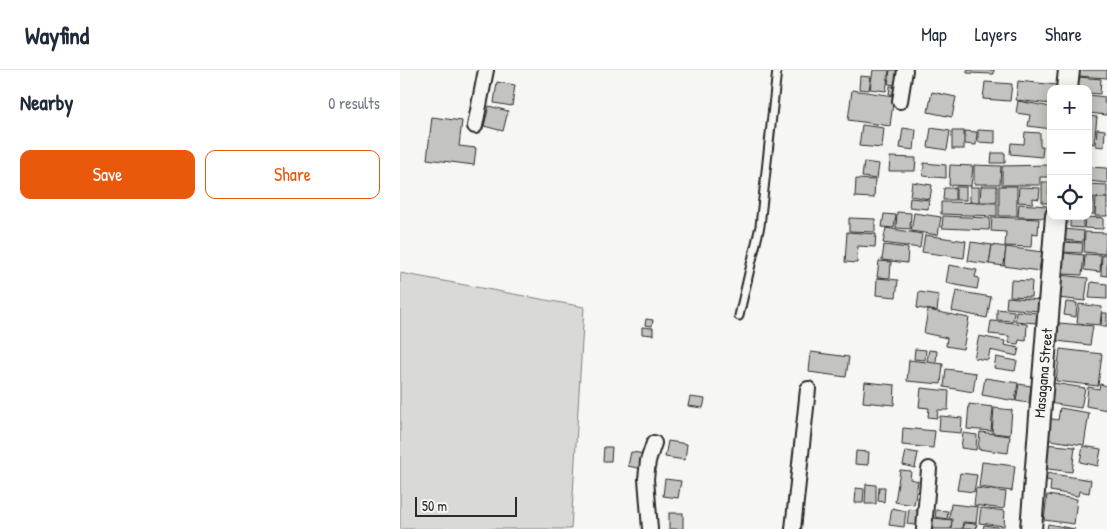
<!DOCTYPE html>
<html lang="en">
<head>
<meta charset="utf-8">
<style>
	:root { --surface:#fff; --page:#f2f2f3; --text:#1f2937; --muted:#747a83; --line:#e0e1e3; --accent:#ea580c }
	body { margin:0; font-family:"Patrick Hand",sans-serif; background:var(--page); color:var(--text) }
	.controls { position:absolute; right:15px; top:15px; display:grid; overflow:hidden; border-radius:10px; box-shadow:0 2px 12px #0003 }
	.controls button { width:45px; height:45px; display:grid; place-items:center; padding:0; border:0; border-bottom:1px solid var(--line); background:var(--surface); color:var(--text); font:25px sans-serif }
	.scale { position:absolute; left:15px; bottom:12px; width:102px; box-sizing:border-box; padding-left:5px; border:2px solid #2b2b2b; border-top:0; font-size:14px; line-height:18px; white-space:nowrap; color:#2b2b2b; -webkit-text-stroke:4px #f6f6f2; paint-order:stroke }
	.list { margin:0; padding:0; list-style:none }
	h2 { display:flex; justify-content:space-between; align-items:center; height:65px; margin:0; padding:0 20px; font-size:21px }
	h2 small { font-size:16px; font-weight:400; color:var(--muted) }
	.actions { display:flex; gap:10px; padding:15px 20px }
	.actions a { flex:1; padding:11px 0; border:1px solid var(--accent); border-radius:10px; text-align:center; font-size:18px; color:var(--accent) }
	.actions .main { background:var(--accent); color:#fff }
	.icon { flex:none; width:28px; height:28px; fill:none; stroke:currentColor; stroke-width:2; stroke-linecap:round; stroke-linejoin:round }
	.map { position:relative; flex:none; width:707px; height:459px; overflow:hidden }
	header { display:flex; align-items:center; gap:30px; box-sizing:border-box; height:70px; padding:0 25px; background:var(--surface); border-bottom:1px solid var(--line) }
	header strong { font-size:24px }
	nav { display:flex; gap:28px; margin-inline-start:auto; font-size:18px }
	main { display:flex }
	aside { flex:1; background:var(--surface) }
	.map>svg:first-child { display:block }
	.green { fill:#d9d9d5; stroke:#828280 }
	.building { fill:#c3c3c0; stroke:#2b2b2b }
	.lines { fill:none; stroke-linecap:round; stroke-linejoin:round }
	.lane-casing { stroke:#2b2b2b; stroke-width:11 }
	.street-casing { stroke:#2b2b2b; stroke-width:18 }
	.secondary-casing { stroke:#2b2b2b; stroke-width:24 }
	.lane { stroke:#f6f6f2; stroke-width:7 }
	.street { stroke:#f6f6f2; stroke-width:14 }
	.secondary { stroke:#f6f6f2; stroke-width:20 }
	.labels { text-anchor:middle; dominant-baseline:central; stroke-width:4.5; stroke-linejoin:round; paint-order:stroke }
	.street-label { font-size:15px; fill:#2b2b2b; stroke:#f6f6f2 }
</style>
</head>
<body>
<header>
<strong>Wayfind</strong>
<nav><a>Map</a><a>Layers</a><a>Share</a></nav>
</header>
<main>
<aside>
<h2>Nearby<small>0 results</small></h2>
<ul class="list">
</ul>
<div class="actions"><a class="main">Save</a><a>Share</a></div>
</aside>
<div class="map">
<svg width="707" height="459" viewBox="0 0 707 459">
	<rect width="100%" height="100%" fill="#f6f6f2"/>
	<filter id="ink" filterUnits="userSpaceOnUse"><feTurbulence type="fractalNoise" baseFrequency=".02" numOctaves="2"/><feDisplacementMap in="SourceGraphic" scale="10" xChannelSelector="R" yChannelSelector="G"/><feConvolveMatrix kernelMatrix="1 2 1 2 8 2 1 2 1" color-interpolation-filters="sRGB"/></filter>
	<g filter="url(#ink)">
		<path class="green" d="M0,203L184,237L171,459H0Z"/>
		<g class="building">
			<path d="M473,0H489L486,21L470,19Z"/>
			<path d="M490,0H498L496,15L488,14Z"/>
			<path d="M567,0H594V4L567,3Z"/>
			<path d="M678,0H707V8L678,6Z"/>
			<path d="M460,6L471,7L469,20L459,19Z"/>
			<path d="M678,7L701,9L700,24L688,23V19H677Z"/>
			<path d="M618,11L657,15V19H651V34L616,30Z"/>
			<path d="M97,12L115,15L112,36L94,33Z"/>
			<path d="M585,12L612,14L610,31L583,29Z"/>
			<path d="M490,16L498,17L497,25L489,24Z"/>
			<path d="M452,20L494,26L490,56L448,50Z"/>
			<path d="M532,22L556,27L552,47L528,42Z"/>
			<path d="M688,25L705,27L704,33L707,34V45L688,43Z"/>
			<path d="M618,31L651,37V59L628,56L630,45L616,43Z"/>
			<path d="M89,36L108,41L103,61L84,56Z"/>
			<path d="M688,46L697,47L694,74L688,73Z"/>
			<path d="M32,47L62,51L59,76L76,78L74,95L27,89Z"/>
			<path d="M462,55L484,58L482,78L459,76Z"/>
			<path d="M503,58L516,60L514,80L500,78Z"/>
			<path d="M531,58L550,61L547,80L528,77Z"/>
			<path d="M697,59L705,60L704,77L696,76Z"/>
			<path d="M578,60L595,61V73L578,72Z"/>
			<rect x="552" y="61" width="12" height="18"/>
			<path d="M565,61L577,62L576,75L565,74Z"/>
			<path d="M625,62L640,63V76H643L642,87L610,84L611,73L624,74Z"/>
			<path d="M592,83H605V93H591Z"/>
			<path d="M490,87L516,88L515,101H489Z"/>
			<path d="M464,92L479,94L477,109L462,107Z"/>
			<path d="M524,93L546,95V108L523,106Z"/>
			<path d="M550,95L573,96L571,116L549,115Z"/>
			<path d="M574,95L601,96L600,114H574Z"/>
			<path d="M650,95V107H640V115H602V96Z"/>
			<path d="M689,97L707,98V113L688,111Z"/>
			<path d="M456,109L475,110L474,128L455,127Z"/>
			<path d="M512,112L532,115L530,129L510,126Z"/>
			<path d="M642,112H649L648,133H642Z"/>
			<path d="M688,114L707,115V128L688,127Z"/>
			<path d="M581,116H597V132H580Z"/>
			<rect x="599" y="116" width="18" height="30"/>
			<rect x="556" y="117" width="10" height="13"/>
			<rect x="570" y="117" width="9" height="15"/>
			<path d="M619,117L640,118L639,129L633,128V133L618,132Z"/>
			<path d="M544,118H555V130H543Z"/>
			<path d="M510,128L529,130L528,139L509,137Z"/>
			<path d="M696,128H707V146H695Z"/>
			<rect x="688" y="129" width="6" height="15"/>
			<path d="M541,132L597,133V146L541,144Z"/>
			<path d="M619,134L647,136L646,148L618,147Z"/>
			<path d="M497,142L511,143L510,159L496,158Z"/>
			<path d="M514,143L541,147L538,165L511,161Z"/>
			<path d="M484,144L496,145L494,158L482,157Z"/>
			<path d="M543,146L590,148L589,160L542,158Z"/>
			<path d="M670,146H683V158L670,157Z"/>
			<path d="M592,147L639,149L638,164L632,163L631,177L605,176L606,162L591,161Z"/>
			<path d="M685,147L703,148V159L684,158Z"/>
			<path d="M449,148L475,149V162L449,161Z"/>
			<path d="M486,158L522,164L520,178L483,173Z"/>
			<path d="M664,159L684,161L683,172L663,170Z"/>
			<path d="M447,162L476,164L475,177L458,176L457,193L445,192Z"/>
			<path d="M685,162L706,163L705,184L684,182Z"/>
			<path d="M525,165L566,171L564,188L522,182Z"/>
			<path d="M571,172L592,175L589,194L568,191Z"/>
			<path d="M663,172L683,173L682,183L663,182Z"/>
			<path d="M484,175L508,178L507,193L482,190Z"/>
			<path d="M592,175L606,177L604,196L589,194Z"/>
			<path d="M606,177L642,182L639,201L604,196Z"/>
			<path d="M664,183L684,185L682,205L663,204Z"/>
			<path d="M685,184L701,185L700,202L684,200Z"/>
			<path d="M702,185H707V206L701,205Z"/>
			<path d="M479,191L491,192L490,208L477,207Z"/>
			<path d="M549,195L577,200L575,207L579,208L577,219L546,213Z"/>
			<path d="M660,205L688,208L685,231L657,228Z"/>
			<path d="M477,208L498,210L496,227L476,225Z"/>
			<path d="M611,210L632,211L631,227L610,226Z"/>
			<path d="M691,212L707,214V229L689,228Z"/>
			<path d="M556,221L591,227L587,248L552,241Z"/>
			<path d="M519,222L539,225L537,241L517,238Z"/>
			<path d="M607,227L640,230L639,241L606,238Z"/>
			<path d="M666,232L677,233L676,247L664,245Z"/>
			<path d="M679,234L702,237L700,255L677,253Z"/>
			<path d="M597,239L614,241L613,251L597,250Z"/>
			<path d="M528,240L569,248L563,279L546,276L547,268L524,263Z"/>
			<path d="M616,241L637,243L636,253L615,251Z"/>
			<path d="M702,243H707V256H701Z"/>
			<path d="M246,249L253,250L252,256L245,255Z"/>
			<path d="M591,251L627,254L626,271L619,270L618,274L609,273V266L589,264Z"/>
			<path d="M659,253L693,256L690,275L657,271Z"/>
			<path d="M242,257L253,258V265L242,264Z"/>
			<path d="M579,266L605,271L604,275L619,278L617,286L590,280L588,290L574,288Z"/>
			<path d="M515,279L526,280L525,290L514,289Z"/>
			<path d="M660,279L702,284L698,316L656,311Z"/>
			<path d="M529,280L537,281L536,292L527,291Z"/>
			<path d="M411,282L449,287L446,307L409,302Z"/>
			<path d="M596,287L617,291L615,301L594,298Z"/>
			<path d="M509,290L543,294L541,314L507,311Z"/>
			<path d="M546,299L576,303L573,322L544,317Z"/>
			<path d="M585,308L618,313L615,331L582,325Z"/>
			<path d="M465,312L495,315L494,335L463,332Z"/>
			<path d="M653,313L685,318L681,338L649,333Z"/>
			<path d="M619,314L631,316L629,333L616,331Z"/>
			<path d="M700,314L707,316V340L686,336L688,317L699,319Z"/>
			<path d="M521,318L549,321L548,340H538L537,348L528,347L529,338L519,337Z"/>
			<path d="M290,327L305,329L303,338L288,336Z"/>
			<path d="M569,334L593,337L591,361L567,359Z"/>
			<path d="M594,338L612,340L610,365L592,363Z"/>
			<path d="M660,338L689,343L684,375L644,369L647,348L658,350Z"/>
			<path d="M540,346L562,348L561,363L539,361Z"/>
			<path d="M503,358L535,361L533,378L502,375Z"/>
			<path d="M580,362L610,366L608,383L578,379Z"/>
			<path d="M563,363L577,365L576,380L561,378Z"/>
			<path d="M268,371L287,374L285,390L265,387Z"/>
			<path d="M644,374L675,377L672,402L641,398Z"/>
			<path d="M683,376L701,379L698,396L680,392Z"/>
			<path d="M204,377H212L211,391H203Z"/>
			<path d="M456,381L469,382L468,395L455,394Z"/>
			<path d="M506,381L518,383L515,398L503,395Z"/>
			<path d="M231,382L246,384L243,399L228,396Z"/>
			<path d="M582,392L615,396L612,421L579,417Z"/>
			<path d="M500,400L511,401L510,409L518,411L514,435L495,432Z"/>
			<path d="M640,402L691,410L689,423L679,421L678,426L650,421L651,411L639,408Z"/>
			<path d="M560,403L577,405L574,422L557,420Z"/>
			<path d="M265,409L281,411L278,428L263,426Z"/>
			<path d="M466,414L476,415V434H465Z"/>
			<path d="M479,417H485L484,432L478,431Z"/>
			<path d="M456,418L464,419L463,433H455Z"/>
			<path d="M576,418L606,422L604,439L574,435Z"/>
			<path d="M647,425L677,429L674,454L644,450Z"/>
			<path d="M551,434L578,437L576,453L563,452L562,459H551L552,449H549Z"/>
			<path d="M492,438L506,441L504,457L489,455Z"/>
			<path d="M581,438L605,441L604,456L579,453Z"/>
			<path d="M509,439L524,441L522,456L507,454Z"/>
			<path d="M536,440L548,441L547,449L535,447Z"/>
			<rect x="269" y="443" width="14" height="16"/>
			<path d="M533,448L552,450L551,459H532Z"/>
			<path d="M564,453L577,454L576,459H563Z"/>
			<path d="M648,454L675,459H647Z"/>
			<path d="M584,455L609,459H583Z"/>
		</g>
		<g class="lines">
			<g class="lane-casing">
				<path id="lane" d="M339,246L360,156L377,0"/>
			</g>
			<g class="street-casing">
				<g id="street">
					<path d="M500,31L505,0"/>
					<path d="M75,56L86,0"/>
					<path d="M250,459L246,409L248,391L254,373"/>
					<path d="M393,459L408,319"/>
					<path d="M524,459L529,399"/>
				</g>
			</g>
			<g class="secondary-casing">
				<g id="secondary">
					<path d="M667,19L669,0"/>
					<path d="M631,459L656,146"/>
				</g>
			</g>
			<use href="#lane" class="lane"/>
			<use href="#street" class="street"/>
			<use href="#secondary" class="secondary"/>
		</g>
	</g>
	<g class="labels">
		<g class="street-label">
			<text transform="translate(643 303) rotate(-85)">Masagana Street</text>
		</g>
	</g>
</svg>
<div class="controls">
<button>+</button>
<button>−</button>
<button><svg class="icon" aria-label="locate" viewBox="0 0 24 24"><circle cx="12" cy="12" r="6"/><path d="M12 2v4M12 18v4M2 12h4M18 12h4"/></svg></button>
</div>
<div class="scale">50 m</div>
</div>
</main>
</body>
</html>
